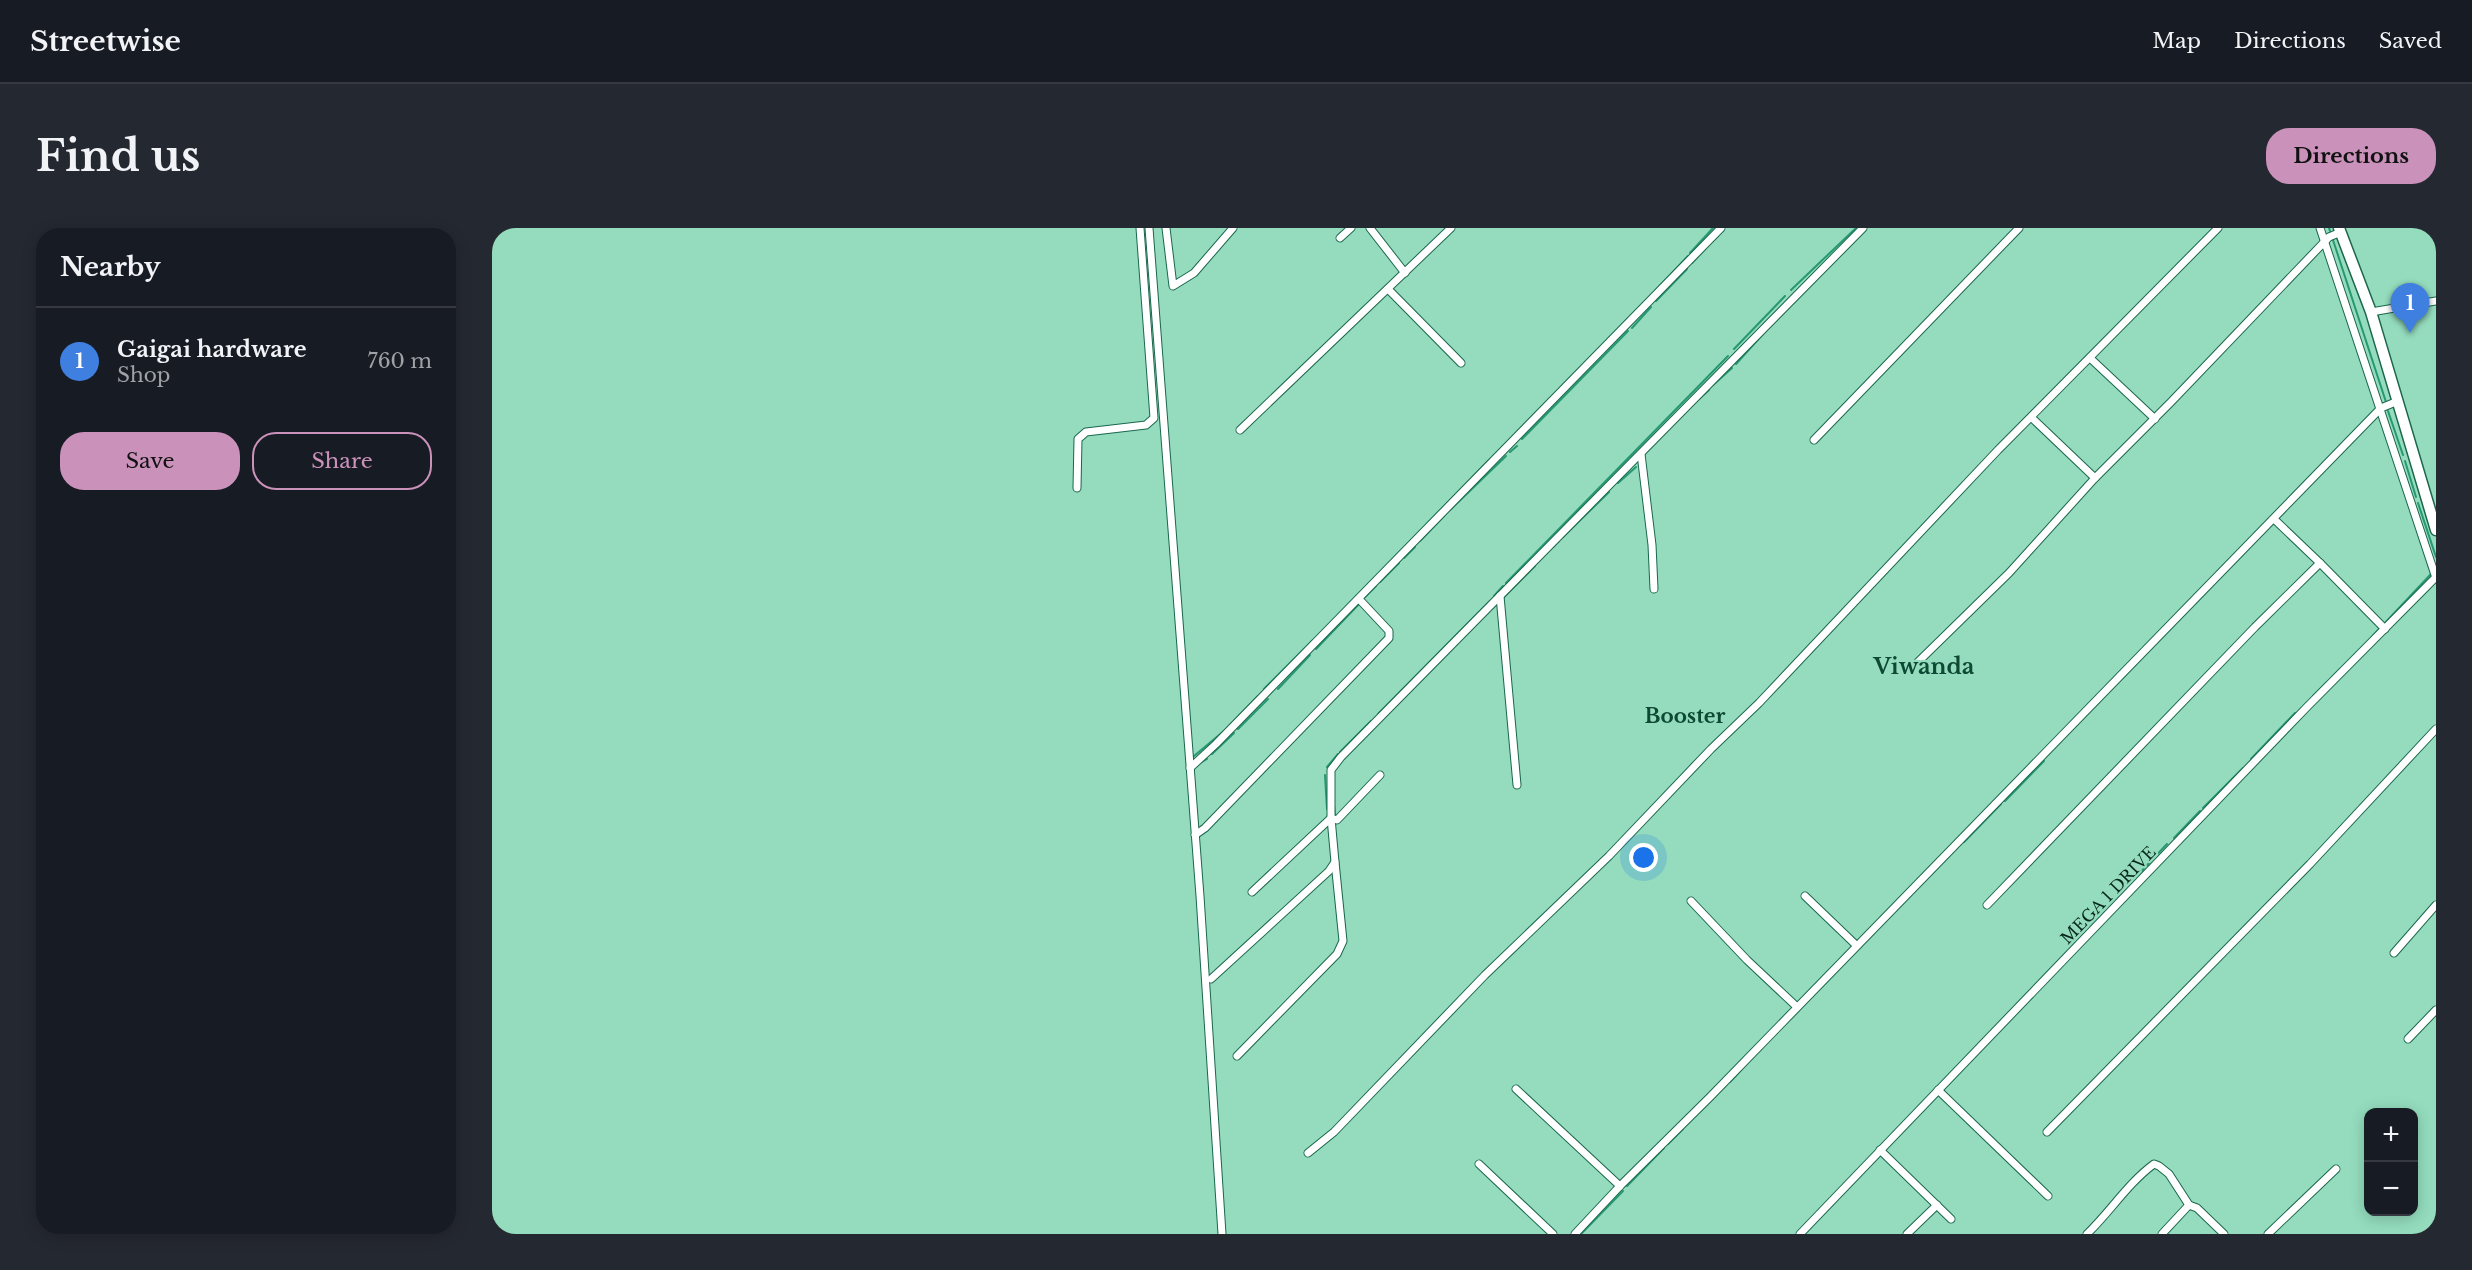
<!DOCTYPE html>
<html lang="en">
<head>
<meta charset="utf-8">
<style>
	:root { --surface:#171b24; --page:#242831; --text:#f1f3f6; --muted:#9ea1a6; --line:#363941; --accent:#ca92ba }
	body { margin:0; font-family:"Libre Baskerville",serif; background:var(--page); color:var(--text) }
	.controls { position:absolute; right:18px; bottom:18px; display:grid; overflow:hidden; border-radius:12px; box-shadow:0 3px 15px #0003 }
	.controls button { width:54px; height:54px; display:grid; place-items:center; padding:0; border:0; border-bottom:2px solid var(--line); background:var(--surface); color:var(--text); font:30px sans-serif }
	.you { position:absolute; left:1152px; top:630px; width:21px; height:21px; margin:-15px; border:4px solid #fff; border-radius:50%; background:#1a73e8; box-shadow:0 0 0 9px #1a73e833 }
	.badge { display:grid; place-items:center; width:39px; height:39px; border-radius:50%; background:var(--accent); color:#fff; font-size:20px; font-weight:700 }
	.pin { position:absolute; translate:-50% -50px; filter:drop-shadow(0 2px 3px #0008) }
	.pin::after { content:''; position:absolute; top:32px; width:21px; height:18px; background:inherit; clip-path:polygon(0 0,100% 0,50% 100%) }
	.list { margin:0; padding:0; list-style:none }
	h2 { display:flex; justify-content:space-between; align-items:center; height:78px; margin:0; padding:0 24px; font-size:26px }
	h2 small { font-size:20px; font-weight:400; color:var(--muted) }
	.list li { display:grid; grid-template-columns:39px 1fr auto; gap:18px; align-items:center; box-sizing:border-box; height:108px; padding:0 24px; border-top:2px solid var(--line) }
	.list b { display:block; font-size:22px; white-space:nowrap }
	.list p { margin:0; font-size:20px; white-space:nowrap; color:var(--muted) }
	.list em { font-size:20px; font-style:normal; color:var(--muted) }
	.actions { display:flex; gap:12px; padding:18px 24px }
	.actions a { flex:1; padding:14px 0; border:2px solid var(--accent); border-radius:24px; text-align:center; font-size:21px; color:var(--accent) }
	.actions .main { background:var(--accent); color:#111 }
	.map { position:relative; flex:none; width:1944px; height:1006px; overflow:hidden; border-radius:24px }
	header { display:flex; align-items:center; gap:36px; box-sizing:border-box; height:84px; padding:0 30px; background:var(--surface); border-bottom:2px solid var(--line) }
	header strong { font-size:28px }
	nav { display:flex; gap:33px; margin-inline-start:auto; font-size:21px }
	.intro { display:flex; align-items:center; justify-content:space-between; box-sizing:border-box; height:144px; padding:0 36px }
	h1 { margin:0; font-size:42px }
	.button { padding:15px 27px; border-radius:24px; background:var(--accent); color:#111; font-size:21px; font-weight:700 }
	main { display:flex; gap:36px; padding:0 36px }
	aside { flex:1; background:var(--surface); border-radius:24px; box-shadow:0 3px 15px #0003 }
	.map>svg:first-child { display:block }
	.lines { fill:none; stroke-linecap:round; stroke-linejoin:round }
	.stream { stroke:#269872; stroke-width:2 }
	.street-casing { stroke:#1a674d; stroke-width:9 }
	.primary-casing { stroke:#1a674d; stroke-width:13 }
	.street { stroke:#fff; stroke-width:7 }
	.primary { stroke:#fff; stroke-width:10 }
	.labels { text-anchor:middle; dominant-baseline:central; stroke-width:4.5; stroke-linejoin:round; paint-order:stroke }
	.street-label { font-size:16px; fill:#08271c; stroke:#94dcbd }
	.quarter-label { font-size:20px; font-weight:bold; fill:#0e4935; stroke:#94dcbd }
	.district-label { font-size:22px; font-weight:bold; fill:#0e4935; stroke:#94dcbd }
</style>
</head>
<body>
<header>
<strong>Streetwise</strong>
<nav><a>Map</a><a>Directions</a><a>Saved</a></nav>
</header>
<div class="intro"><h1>Find us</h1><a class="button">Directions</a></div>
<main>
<aside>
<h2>Nearby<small></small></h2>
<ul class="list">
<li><span class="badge" style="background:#3f7fe0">1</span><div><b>Gaigai hardware</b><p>Shop</p></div><em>760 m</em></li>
</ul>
<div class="actions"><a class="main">Save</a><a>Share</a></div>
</aside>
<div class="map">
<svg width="1944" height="1006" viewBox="0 0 1944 1006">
	<rect width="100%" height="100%" fill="#94dcbd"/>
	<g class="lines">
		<g class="stream">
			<path d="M1837,0L1838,3"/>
			<path d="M1841,12L1894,174"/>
			<path d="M1198,25L1221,0"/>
			<path d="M1200,35L1214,20"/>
			<path d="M1299,62L1364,0"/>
			<path d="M1163,63L1196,28"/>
			<path d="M1164,73L1195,41"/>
			<path d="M1140,100L1159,79"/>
			<path d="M1242,121L1293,68"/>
			<path d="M1244,136L1271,106"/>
			<path d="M1221,157L1240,140"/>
			<path d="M1207,171L1217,162"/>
			<path d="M1896,183L1911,227"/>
			<path d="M1030,211L1136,103"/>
			<path d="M1018,224L1025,218"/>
			<path d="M1913,233L1924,269"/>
			<path d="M1126,255L1144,239"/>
			<path d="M1926,275L1944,329"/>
			<path d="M958,282L1014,228"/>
			<path d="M934,297L997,232"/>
			<path d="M1071,309L1117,264"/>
			<path d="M928,313L952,288"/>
			<path d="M1061,319L1067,313"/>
			<path d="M912,330L923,319"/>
			<path d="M888,354L907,335"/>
			<path d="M1014,355L1236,128"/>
			<path d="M1002,368L1011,358"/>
			<path d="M873,369L884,358"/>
			<path d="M1011,370L1043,338"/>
			<path d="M1892,396L1939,346"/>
			<path d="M1879,410L1887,401"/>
			<path d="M824,421L867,376"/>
			<path d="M1840,449L1848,441"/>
			<path d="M772,461L821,412"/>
			<path d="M786,461L818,427"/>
			<path d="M1821,468L1835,454"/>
			<path d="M886,486L998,373"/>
			<path d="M736,499L766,468"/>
			<path d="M746,501L776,471"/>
			<path d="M868,514L959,422"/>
			<path d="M848,524L879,493"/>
			<path d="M720,526L742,505"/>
			<path d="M702,528L732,503"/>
			<path d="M1759,531L1803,485"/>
			<path d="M708,535L715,531"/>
			<path d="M835,539L846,526"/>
			<path d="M833,547L835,581"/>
			<path d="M1513,573L1552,533"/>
			<path d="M842,576L843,588"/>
			<path d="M1711,580L1751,540"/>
			<path d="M1682,610L1708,583"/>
			<path d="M1472,614L1509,576"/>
			<path d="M1644,649L1675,616"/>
			<path d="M1238,854L1250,841"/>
			<path d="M1195,896L1199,892"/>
			<path d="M1176,916L1191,901"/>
			<path d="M1135,958L1172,920"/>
			<path d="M1089,1006L1131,963"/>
		</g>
		<g class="street-casing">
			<g id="street">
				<path d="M657,0L708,668L730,1006"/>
				<path d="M674,0L681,58L702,45L741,0"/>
				<path d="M878,0L913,45"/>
				<path d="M1828,0L1944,350"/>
				<path d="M848,10L859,0"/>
				<path d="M896,61L969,135"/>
				<path d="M1879,84L1944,73"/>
				<path d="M1598,130L1663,191"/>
				<path d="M1540,190L1603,250"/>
				<path d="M748,202L959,0"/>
				<path d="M1322,212L1527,0"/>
				<path d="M1149,226L1160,317L1162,361"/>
				<path d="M585,260L586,211L594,204L654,197L662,190L648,0"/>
				<path d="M1782,291L1828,335"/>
				<path d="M1008,368L1025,557"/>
				<path d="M1426,434L1517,345L1603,250L1679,174L1837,9L1849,4"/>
				<path d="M698,540L724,516L1229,0"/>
				<path d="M703,607L713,600L897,410V403L867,371"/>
				<path d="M760,664L839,590L845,592L888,547"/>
				<path d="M1313,668L1364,717"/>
				<path d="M1199,673L1255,732L1305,779"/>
				<path d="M1495,677L1763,399L1828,335L1893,401"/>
				<path d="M1902,725L1944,677"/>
				<path d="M719,751L837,643L843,634L839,590V542L849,529L1371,0"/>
				<path d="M1916,811L1944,782"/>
				<path d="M745,828L845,726L851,713L843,634"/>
				<path d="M1024,861L1128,958"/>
				<path d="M1446,862L1556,968"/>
				<path d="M1555,904L1818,636L1944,501"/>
				<path d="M1388,922L1459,991"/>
				<path d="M816,925L842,904L993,747L1117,628L1219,521L1267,475L1506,222L1726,0"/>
				<path d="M987,936L1061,1006"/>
				<path d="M1083,1006L1128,958L1218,869L1889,180L1906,173"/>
				<path d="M1308,1006L1814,480L1944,349"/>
				<path d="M1415,1006L1445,977"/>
				<path d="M1595,1006C1618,984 1636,955 1662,936L1667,938L1677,946L1697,977L1705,980L1732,1006"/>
				<path d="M1670,1006L1697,977"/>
				<path d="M1776,1006L1844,941"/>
			</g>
		</g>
		<g class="primary-casing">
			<path id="primary" d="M1847,0L1879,84L1944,302"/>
		</g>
		<use href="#street" class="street"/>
		<use href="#primary" class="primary"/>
	</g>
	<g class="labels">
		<g class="street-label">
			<text transform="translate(1616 667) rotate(-46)">MEGA 1 DRIVE</text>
		</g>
		<g class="quarter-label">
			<text x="1193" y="488">Booster</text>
		</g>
		<g class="district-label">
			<text x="1432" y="438">Viwanda</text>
		</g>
	</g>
</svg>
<div class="controls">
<button>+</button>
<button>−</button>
</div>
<div class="you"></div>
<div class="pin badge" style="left:1918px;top:105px;background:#3f7fe0">1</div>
</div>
</main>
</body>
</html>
